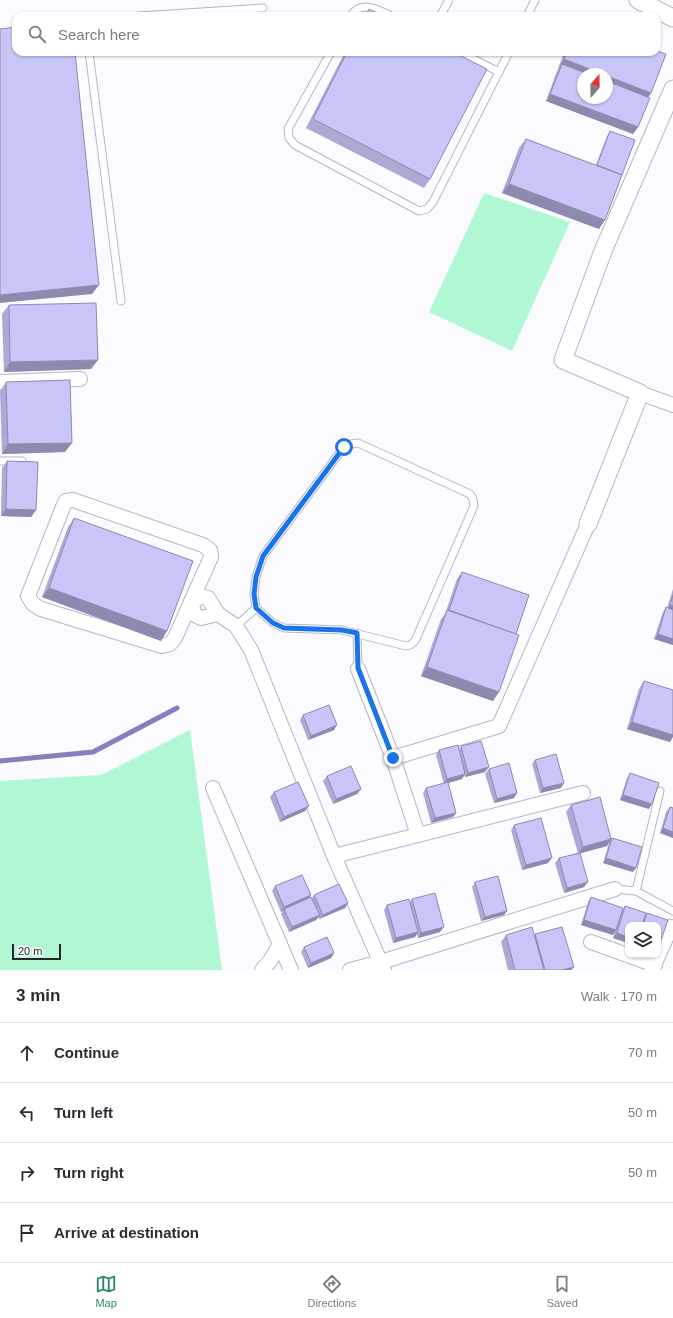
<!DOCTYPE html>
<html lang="en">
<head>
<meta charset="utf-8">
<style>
	:root { --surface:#fff; --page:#f2f2f3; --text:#2b2b33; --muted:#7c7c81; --line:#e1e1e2; --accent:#288860 }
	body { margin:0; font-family:Helvetica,sans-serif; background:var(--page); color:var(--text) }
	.controls { position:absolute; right:12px; bottom:12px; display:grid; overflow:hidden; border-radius:8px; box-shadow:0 1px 3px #0004 }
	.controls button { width:36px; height:36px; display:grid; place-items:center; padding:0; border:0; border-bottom:1px solid var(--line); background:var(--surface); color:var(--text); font:20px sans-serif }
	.compass { position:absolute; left:577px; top:68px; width:36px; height:36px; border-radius:50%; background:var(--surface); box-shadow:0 1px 3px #0004; rotate:20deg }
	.scale { position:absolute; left:12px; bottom:10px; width:49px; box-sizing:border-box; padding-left:4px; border:2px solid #24232c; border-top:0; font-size:11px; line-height:14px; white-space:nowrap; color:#24232c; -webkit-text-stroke:3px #fff; paint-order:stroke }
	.stop { position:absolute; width:12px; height:12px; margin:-9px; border:3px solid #1a73e8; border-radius:50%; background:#fff }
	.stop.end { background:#1a73e8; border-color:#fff; box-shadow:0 1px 4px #0008 }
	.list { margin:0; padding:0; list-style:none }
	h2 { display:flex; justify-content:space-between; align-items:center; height:52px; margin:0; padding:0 16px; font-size:17px }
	h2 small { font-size:13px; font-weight:400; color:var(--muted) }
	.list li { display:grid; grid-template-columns:26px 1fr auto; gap:12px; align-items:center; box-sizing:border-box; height:60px; padding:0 16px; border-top:1px solid var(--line) }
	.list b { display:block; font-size:15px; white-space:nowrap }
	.list em { font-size:13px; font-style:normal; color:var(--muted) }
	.icon { flex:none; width:22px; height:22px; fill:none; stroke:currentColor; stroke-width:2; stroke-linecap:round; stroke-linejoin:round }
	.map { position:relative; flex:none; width:673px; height:970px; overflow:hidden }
	.search { position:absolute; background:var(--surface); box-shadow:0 1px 3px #0004; left:12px; right:12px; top:12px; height:44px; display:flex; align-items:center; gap:10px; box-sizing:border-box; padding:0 14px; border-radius:12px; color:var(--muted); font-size:15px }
	.sheet { height:292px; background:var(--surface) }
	nav { display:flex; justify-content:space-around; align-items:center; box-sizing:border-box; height:56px; border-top:1px solid var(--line); background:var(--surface); font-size:11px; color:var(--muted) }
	nav a { display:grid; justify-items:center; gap:2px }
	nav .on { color:var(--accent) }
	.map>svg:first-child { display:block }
	.green { fill:#aff8d3 }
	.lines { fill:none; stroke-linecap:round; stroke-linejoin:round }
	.stream { stroke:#857fbc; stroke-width:5 }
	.service-casing { stroke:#b5b4cc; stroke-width:9 }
	.minor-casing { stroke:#b5b4cc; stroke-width:16 }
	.tertiary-casing { stroke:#b5b4cc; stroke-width:19 }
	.service { stroke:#fff; stroke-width:7 }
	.minor { stroke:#fff; stroke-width:14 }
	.tertiary { stroke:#fff; stroke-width:17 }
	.wall { fill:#aca9d5 }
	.shaded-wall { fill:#8c8aae }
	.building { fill:#c8c5f8; stroke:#8c8aae }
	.route { stroke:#1a73e8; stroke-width:5 }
</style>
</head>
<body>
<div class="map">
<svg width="673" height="970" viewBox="0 0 673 970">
	<rect width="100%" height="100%" fill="#fafaff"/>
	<g class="green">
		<path d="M484,193L570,222L512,351L429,312Z"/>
		<path d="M190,730L222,970H0V781L101,775Z"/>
	</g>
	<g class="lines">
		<path class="stream" d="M0,761L93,752L177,708"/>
		<g class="service-casing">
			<g id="service">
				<path d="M139,16L263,8"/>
				<path d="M351,16C360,0 378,9 391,16"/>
				<path d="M440,16L449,0"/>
				<path d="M527,16L535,0"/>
				<path d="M89,52L121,301"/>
				<path d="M331,52L288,129L289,138L295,145L419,211L427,209L433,202L509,52"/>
				<path d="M460,52L499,72"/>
				<path d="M358,443L470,494L473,499L474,506L415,641L410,645L406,646L342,630L284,628L273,623L256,608L254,594L256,577L263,556L344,447L351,444Z"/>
				<path d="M0,461H22"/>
				<path d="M236,626L256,608"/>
				<path d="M357,633L358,669"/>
				<path d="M660,791L636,891L673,911"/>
				<path d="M615,889L636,891"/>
			</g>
		</g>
		<g class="minor-casing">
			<g id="minor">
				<path d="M0,382L80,379"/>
				<path d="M640,393L673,405"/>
				<path d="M73,500L203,545L210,550L211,557L175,638L170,644L162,646L41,609L33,604L28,596L63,507L66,501Z"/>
				<path d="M191,602L202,596L208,598L218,614L236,626L251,650L334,856L384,970"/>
				<path d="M191,602L195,615L201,618L218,614"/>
				<path d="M358,669L393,758"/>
				<path d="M213,788L291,970"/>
				<path d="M418,835L583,793"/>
				<path d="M334,856L418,835L393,758L499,726L588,524"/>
				<path d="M591,942L655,965"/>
				<path d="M262,970L270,961L280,944"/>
				<path d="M350,970L381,962L615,889"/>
				<path d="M652,970L671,927"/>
			</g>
		</g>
		<g class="tertiary-casing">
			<g id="tertiary">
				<path d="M638,0L673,18"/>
				<path d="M588,524L640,393L563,360L603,251L673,89"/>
			</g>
		</g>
		<use href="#service" class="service"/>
		<use href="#minor" class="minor"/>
		<use href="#tertiary" class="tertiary"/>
	</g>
	<g class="wall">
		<path d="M345,52H453L430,179L424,188L306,128Z"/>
		<path d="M564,52H657L648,97L638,127L633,134L546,101L557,71L558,69Z"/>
		<path d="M610,131L622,175L599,229L502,193L519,148L526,139L596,165L607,136Z"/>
		<path d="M9,305L91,369L4,372L2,314Z"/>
		<path d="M6,382L65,452L2,454L0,391Z"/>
		<path d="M7,461L36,510L31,517L1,516L2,468Z"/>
		<path d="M74,518L161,641L42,597L68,527Z"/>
		<path d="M462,572L515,634L493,701L421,676L441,619L445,614L457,579Z"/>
		<path d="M673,589V645L654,639L663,612L666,607L667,608Z"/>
		<path d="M644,681L670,742L627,729L639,689Z"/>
		<path d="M303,715L334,730L308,740L300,720Z"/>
		<path d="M461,746L485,772L465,777V775L462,779L448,783L453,817L431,823L423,793L426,788L444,784L436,755L439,750H459Z"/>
		<path d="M535,760L561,788L540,793L532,764Z"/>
		<path d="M489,769L514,798L494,803L485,774Z"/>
		<path d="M630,773L649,809L620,800L627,778Z"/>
		<path d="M327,776L361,789L357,794L333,804L323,781Z"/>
		<path d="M274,792L305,811L280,822L270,797Z"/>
		<path d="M571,805L611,839L612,838L633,872L603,863L609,843L607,846L580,853L584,887L564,893L555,863L559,858L578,853L566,812Z"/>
		<path d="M670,807L673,808V838L660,833L666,812Z"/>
		<path d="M514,825L548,863L522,870L511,830Z"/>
		<path d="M475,882L504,915L481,921L472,887Z"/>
		<path d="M275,886L310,898H312L314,895L348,903L345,908L319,919L318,917L316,920L289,932L281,914L283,911L281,912L272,891Z"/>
		<path d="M591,897L623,910L625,906L645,917L647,913L658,925H628V943L613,938L615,932L613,935L581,925L588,902Z"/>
		<path d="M412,899L440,932L418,938L417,934L415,937L393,943L384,910L387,905L410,902Z"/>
		<path d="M535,934L574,967L571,970H508L501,942L506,935H535Z"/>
		<path d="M304,947L334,953L331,958L308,968L301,952Z"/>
	</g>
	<g class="shaded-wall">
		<path d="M564,59L602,74H583L562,64L558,69Z"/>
		<path d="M607,76L651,93L645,102L607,87Z"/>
		<path d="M550,94L638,127L633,134L546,101Z"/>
		<path d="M509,184L605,220L599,229L502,193Z"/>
		<path d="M99,285L92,294L0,303V295Z"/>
		<path d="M98,360L91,369L4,372L10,362Z"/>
		<path d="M72,443L65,452L2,454L8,444Z"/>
		<path d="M6,509L36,510L31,517L1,516Z"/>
		<path d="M49,588L167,631L161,641L42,597Z"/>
		<path d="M670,605L673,606V612L666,610Z"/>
		<path d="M658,634L673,639V645L654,639Z"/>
		<path d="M427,667L499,692L493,701L421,676Z"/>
		<path d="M632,722L673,735V737L670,742L627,729Z"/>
		<path d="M337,725L334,730L308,740L311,736Z"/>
		<path d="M489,767L485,772L465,777L468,773Z"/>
		<path d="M465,774L462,779L444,784L447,779Z"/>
		<path d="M564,783L561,788L540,793L543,788Z"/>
		<path d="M361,789L357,794L333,804L336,799Z"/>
		<path d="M517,793L514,798L494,803L497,799Z"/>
		<path d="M623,795L652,804L649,809L620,800Z"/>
		<path d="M309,806L305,811L280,822L284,817Z"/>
		<path d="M456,813L453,817L431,823L435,818Z"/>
		<path d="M663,828L673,832V838L660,833Z"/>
		<path d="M611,839L607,846L578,854L583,847Z"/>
		<path d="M552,858L548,863L522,870L526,865Z"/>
		<path d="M606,858L636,868L633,872L603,863Z"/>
		<path d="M588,882L584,887L564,893L567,888Z"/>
		<path d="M311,895L308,900L284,909L283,911L281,912L284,907Z"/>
		<path d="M348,903L345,908L319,919L323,915Z"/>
		<path d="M507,911L504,915L481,921L485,917Z"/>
		<path d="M320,915L316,920L289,932L292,927Z"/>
		<path d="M584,920L616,930L613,935L581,925Z"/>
		<path d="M444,927L440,932L418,938L421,933Z"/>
		<path d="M418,932L415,937L393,943L396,938Z"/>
		<path d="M617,933L628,937V943L613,938Z"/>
		<path d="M334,953L331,958L308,968L311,963Z"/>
		<path d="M574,967L571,970H562Z"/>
	</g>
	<g class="building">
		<path d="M369,9L383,16H366Z"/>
		<path d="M16,27V52H75L99,285L0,295V29Z"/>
		<path d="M657,51L666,54L651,93L607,76V74H602L564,59L567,52H657Z"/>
		<path d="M347,52H453L487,69L430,179L313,119Z"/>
		<path d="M562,64L588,74H583V98H607V81L650,98L638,127L550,94Z"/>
		<path d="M610,131L635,140L622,175L597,165Z"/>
		<path d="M526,139L622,175L605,220L509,184Z"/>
		<path d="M96,303L98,360L10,362L9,305Z"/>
		<path d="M70,380L72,443L8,444L6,382Z"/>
		<path d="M7,461L38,462L36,510L6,509Z"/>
		<path d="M74,518L193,561L167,631L49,588Z"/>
		<path d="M462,572L529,595L516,634L449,610Z"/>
		<path d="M673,595V606L670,605Z"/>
		<path d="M666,607L673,610V639L658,634Z"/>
		<path d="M447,610L519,635L499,692L427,667Z"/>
		<path d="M644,681L673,690V735L632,722Z"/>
		<path d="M329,705L337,725L311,736L303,715Z"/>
		<path d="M481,741L489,767L468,773L461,746Z"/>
		<path d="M458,745L465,774L447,779L439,750Z"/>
		<path d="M556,754L564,783L543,788L535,760Z"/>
		<path d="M509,763L517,793L497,799L489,769Z"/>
		<path d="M351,766L361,789L336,799L327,776Z"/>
		<path d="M630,773L659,783L652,804L623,795Z"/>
		<path d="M298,782L309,806L284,817L274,792Z"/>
		<path d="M448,782L456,813L435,818L426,788Z"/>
		<path d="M600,797L611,839L583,847L571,805Z"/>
		<path d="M670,807L673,808V832L663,828Z"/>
		<path d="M541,818L552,858L526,865L514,825Z"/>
		<path d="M612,838L642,847L636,868L606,858Z"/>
		<path d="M580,853L588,882L567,888L559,858Z"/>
		<path d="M302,875L311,895L284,907L275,886Z"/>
		<path d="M498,876L507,911L485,917L475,882Z"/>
		<path d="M339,884L348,903L323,915L314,895Z"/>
		<path d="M435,893L444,927L421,933L412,899Z"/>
		<path d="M311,897L320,915L292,927L284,909Z"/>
		<path d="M591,897L623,908L616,930L584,920Z"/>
		<path d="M409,899L418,932L396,938L387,905Z"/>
		<path d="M625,906L646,913L642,925H628V937L617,933Z"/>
		<path d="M647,913L668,920L659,946H658V925H643Z"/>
		<path d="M532,927L544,970H515L506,935Z"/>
		<path d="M562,927L574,967L562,970H545L535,934Z"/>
		<path d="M327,937L334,953L311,963L304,947Z"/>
	</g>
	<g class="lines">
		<path class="route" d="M344,447L263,556L256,577L254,594L256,608L273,623L284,628L342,630L357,633L358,668L393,758"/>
	</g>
</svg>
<div class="controls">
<button><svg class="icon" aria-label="layers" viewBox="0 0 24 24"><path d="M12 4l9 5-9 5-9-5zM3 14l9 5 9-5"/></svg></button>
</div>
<svg class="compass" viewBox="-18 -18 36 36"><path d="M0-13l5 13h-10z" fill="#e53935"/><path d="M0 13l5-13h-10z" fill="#7c7c81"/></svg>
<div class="scale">20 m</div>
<div class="stop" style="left:344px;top:447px"></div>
<div class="stop end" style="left:393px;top:758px"></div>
<div class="search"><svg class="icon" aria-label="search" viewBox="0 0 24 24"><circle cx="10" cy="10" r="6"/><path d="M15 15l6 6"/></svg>Search here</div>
</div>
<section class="sheet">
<h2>3 min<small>Walk · 170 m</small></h2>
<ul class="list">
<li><svg class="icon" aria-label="ahead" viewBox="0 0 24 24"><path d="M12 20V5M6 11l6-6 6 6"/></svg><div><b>Continue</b></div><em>70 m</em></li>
<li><svg class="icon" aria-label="left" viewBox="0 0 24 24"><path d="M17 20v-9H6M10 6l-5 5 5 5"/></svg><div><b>Turn left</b></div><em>50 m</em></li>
<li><svg class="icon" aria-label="right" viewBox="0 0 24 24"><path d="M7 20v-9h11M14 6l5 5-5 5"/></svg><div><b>Turn right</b></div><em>50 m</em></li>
<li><svg class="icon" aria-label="arrive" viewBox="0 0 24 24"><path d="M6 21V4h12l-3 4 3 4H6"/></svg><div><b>Arrive at destination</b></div></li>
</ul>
</section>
<nav>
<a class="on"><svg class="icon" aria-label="map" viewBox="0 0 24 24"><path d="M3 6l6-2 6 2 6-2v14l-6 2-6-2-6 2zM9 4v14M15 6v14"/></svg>Map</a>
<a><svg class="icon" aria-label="directions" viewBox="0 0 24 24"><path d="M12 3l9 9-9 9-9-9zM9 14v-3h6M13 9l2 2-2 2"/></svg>Directions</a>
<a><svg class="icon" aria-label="saved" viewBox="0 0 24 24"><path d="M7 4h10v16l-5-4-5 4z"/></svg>Saved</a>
</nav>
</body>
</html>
